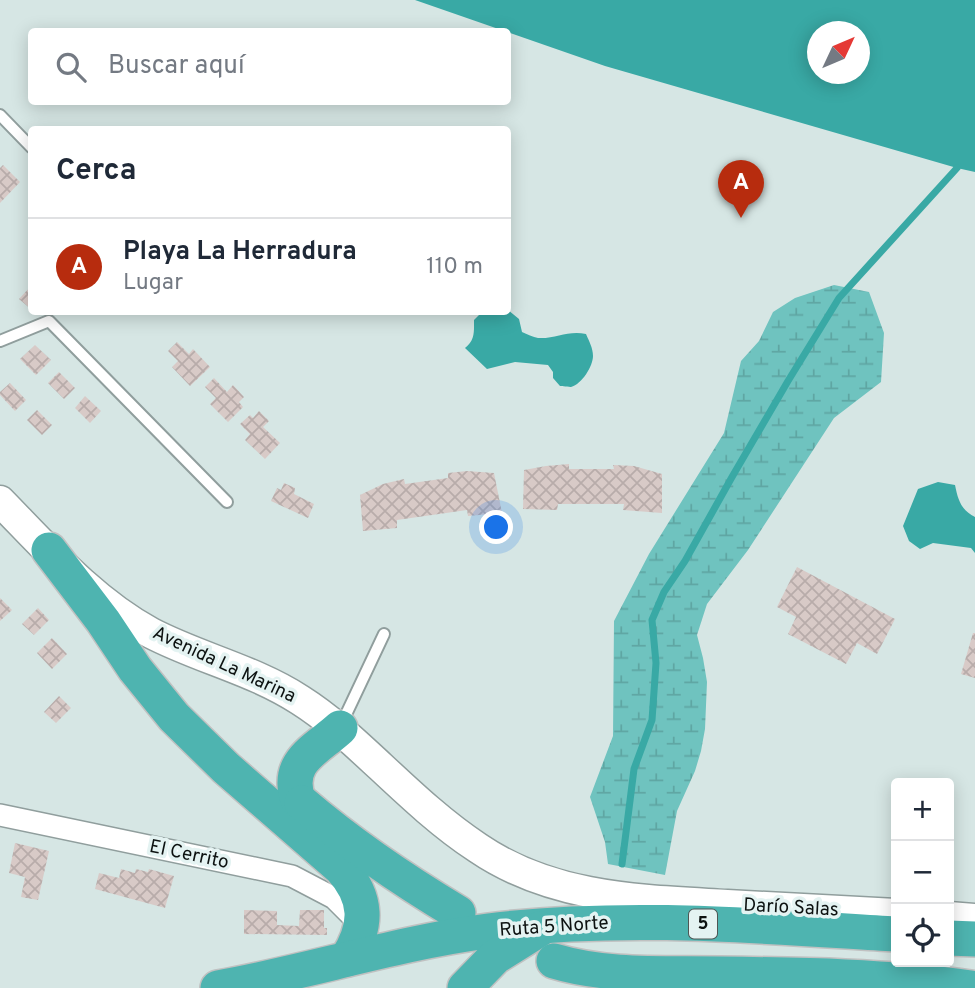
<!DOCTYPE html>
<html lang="es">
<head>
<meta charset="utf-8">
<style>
	:root { --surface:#fff; --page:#f2f2f3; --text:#1f2937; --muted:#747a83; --line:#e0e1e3; --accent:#b72c0e }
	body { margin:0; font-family:Overpass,sans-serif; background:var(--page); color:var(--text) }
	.controls { position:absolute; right:21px; bottom:21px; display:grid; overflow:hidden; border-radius:7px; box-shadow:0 4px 18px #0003 }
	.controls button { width:63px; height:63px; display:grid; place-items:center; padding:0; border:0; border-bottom:2px solid var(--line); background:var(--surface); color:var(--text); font:35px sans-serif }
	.compass { position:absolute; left:807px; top:21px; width:63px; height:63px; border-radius:50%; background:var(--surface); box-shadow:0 4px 18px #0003; rotate:46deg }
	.you { position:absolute; left:497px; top:528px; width:24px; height:24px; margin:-18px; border:5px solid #fff; border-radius:50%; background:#1a73e8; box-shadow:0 0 0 10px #1a73e833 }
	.badge { display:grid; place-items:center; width:46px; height:46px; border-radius:50%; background:var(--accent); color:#fff; font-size:23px; font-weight:700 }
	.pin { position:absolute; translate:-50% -58px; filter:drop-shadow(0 2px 4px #0008) }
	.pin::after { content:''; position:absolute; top:37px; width:24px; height:21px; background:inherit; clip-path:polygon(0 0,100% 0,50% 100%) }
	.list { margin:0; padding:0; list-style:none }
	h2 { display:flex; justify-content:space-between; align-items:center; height:91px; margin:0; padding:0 28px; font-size:30px }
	h2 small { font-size:23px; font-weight:400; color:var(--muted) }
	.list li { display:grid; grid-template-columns:46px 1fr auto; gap:21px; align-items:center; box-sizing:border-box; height:98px; padding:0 28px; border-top:2px solid var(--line) }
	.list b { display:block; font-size:26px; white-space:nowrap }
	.list p { margin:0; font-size:23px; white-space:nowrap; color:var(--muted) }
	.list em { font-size:23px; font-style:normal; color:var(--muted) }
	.icon { flex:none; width:38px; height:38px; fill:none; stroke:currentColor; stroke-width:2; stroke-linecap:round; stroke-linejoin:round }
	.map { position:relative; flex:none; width:975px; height:988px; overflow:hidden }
	.search { position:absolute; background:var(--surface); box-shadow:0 4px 18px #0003; left:28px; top:28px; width:483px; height:77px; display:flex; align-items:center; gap:18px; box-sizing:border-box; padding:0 24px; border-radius:7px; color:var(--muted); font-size:26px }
	.panel { position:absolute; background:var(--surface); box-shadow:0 4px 18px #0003; left:28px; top:126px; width:483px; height:189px; border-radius:7px }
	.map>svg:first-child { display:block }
	.wetland { fill:url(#wetland-marsh) }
	.water { fill:#39a9a5; fill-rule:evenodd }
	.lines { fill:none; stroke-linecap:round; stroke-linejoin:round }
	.stream { stroke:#39a9a5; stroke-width:7 }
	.building { fill:url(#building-cross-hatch) }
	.service-casing { stroke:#909e9d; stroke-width:14 }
	.minor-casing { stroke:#909e9d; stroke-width:24 }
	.secondary-casing { stroke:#909e9d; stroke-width:33 }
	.trunk-casing { stroke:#c0c1c1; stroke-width:38 }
	.service { stroke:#fff; stroke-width:10 }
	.minor { stroke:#fff; stroke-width:21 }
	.secondary { stroke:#fff; stroke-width:30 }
	.trunk { stroke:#4eb4b0; stroke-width:35 }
	.labels { text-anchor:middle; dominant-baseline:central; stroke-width:7; stroke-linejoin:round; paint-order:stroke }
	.shield { fill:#e4f3f2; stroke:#4e5654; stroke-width:2 }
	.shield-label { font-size:18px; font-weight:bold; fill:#0d1211 }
	.street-label { font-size:19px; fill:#0d1211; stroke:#e4f3f2 }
</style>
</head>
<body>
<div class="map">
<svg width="975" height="988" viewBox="0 0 975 988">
	<defs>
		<pattern id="wetland-marsh" width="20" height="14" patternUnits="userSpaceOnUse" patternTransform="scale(1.75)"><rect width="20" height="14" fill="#6fc3bf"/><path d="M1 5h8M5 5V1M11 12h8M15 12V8" fill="none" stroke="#5fa6a3"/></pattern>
		<pattern id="building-cross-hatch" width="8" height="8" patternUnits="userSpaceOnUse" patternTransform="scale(1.75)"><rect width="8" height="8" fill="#d8cac7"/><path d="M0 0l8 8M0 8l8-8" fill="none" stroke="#b8acaa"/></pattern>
	</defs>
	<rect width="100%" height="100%" fill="#d6e6e4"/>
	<path class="wetland" d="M834,285L869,292L884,333L881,382L834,418L748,550L707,604L697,635L703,658L707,682L705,729L701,751L695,771L677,811L665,875L608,864L605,842L590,797L613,736L614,621L649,554L724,433L741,361L759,341L773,312L795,298Z"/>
	<g class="water">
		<path d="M415,0H975V172L957,168L605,66ZM818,32H860V74H818Z"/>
		<path d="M508,310L519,319L522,332C527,334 533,337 538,338C556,339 568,330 586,334C589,341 593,348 593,356C593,366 582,384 571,387C570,387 561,386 560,386L553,378V372L548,365L515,362L487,369L465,348C475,340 474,332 474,320L482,312H508Z"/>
		<path d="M938,482L955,485C958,500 961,510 975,517V553L971,548L933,543L920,549L909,541L903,526L918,489Z"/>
	</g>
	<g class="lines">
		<path class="stream" d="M622,864L634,769L652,720L656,663L652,620L664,592L685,561L732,477L788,381L839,298L957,168"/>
	</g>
	<g class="building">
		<path d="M3,165L20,182L0,203V168Z"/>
		<path d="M32,285V310L19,299Z"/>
		<path d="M177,342L189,354L193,349L210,367L190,386L172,367L178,361L168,351Z"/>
		<path d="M35,345L51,360L36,375L20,359Z"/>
		<path d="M59,372L75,388L64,399L48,383Z"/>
		<path d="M214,378L227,392L233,385L244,397L239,402L243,407L228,422L210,404L216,398L205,387Z"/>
		<path d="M10,383L26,400L15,411L0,395V392Z"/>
		<path d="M85,396L101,411L90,423L75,408Z"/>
		<path d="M37,410L52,425L42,435L27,420Z"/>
		<path d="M259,411L269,421L263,427L280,443L265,459L245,440L250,434L240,424L250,415L253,418Z"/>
		<path d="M569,464V469H614L613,465L634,466L662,474V513L623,510L624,504H558L557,510L523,509L524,470L546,466Z"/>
		<path d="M467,471L494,473L502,513L468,516L467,510L397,520V528L363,531L360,495L383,484L404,479L405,484L448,478V473Z"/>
		<path d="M284,483L295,488L294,494L314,504L308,518L271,501L277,488L281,490Z"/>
		<path d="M797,567L895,619L877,654L857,643L846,664L788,634L796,617L777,607Z"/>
		<path d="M0,598L12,610L0,621Z"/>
		<path d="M38,608L49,620L34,635L22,624Z"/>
		<path d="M973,633H975V678L961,674Z"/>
		<path d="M52,638L67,654L52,669L37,653Z"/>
		<path d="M59,696L71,708L56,723L44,712Z"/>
		<path d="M15,843L49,851L38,900L21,897L25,877L9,873Z"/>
		<path d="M121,869L135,873L136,869L148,872L149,869L174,876L165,908L95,889L99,873L119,878Z"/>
		<path d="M244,910L277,911V925L299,926L300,910H324V928H327V935L244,934Z"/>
	</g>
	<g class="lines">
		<g class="service-casing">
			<g id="service">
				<path d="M0,115L32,148"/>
				<path d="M0,341L49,321L227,502"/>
				<path d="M341,725L384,634"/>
			</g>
		</g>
		<g class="minor-casing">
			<path id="minor" d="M0,815L292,876L334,898L362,926"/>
		</g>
		<g class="secondary-casing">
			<g id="secondary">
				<path d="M0,501C46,548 92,601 151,633C199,658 254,670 300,700C330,719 355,743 381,767C412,796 443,825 478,848C553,899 641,900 727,905C784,908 840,911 896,914"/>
				<path d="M949,917L975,919"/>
			</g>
		</g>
		<g class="trunk-casing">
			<g id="trunk">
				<path d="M49,550L103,621L135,669L174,717L226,768L341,868C368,898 368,926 347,959"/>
				<path d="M298,800C285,761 316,750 340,728"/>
				<path d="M302,803C351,845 403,880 458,913"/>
				<path d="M949,938L975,939"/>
				<path d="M554,961C607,977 664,973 719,974C803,975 887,976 971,988"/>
				<path d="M218,988C308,972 396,943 488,931C624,914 760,926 896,934"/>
				<path d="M465,988L495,957L540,929"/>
			</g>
		</g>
		<use href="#service" class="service"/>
		<use href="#minor" class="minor"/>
		<use href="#secondary" class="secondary"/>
		<use href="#trunk" class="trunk"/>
	</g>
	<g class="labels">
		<rect class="shield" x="689" y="909.5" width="28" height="29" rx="5"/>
		<g class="shield-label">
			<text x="703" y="924">5</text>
		</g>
		<g class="street-label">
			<text transform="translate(224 665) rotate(25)">Avenida La Marina</text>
			<text transform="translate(189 855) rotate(12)">El Cerrito</text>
			<text transform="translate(791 908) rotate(3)">Darío Salas</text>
			<text transform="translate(554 927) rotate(-4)">Ruta 5 Norte</text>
		</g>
	</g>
</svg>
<div class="controls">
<button>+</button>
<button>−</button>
<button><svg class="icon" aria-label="locate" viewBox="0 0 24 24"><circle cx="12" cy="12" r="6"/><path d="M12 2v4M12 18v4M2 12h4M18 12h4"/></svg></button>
</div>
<svg class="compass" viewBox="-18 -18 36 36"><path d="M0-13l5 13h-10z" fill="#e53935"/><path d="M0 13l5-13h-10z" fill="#747a83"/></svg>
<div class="you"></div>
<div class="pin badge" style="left:741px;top:218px">A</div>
<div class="search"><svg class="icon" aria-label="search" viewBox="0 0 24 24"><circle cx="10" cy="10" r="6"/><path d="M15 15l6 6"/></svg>Buscar aquí</div>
<section class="panel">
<h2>Cerca<small></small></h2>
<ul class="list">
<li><span class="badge">A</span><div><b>Playa La Herradura</b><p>Lugar</p></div><em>110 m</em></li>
</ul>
</section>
</div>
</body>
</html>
